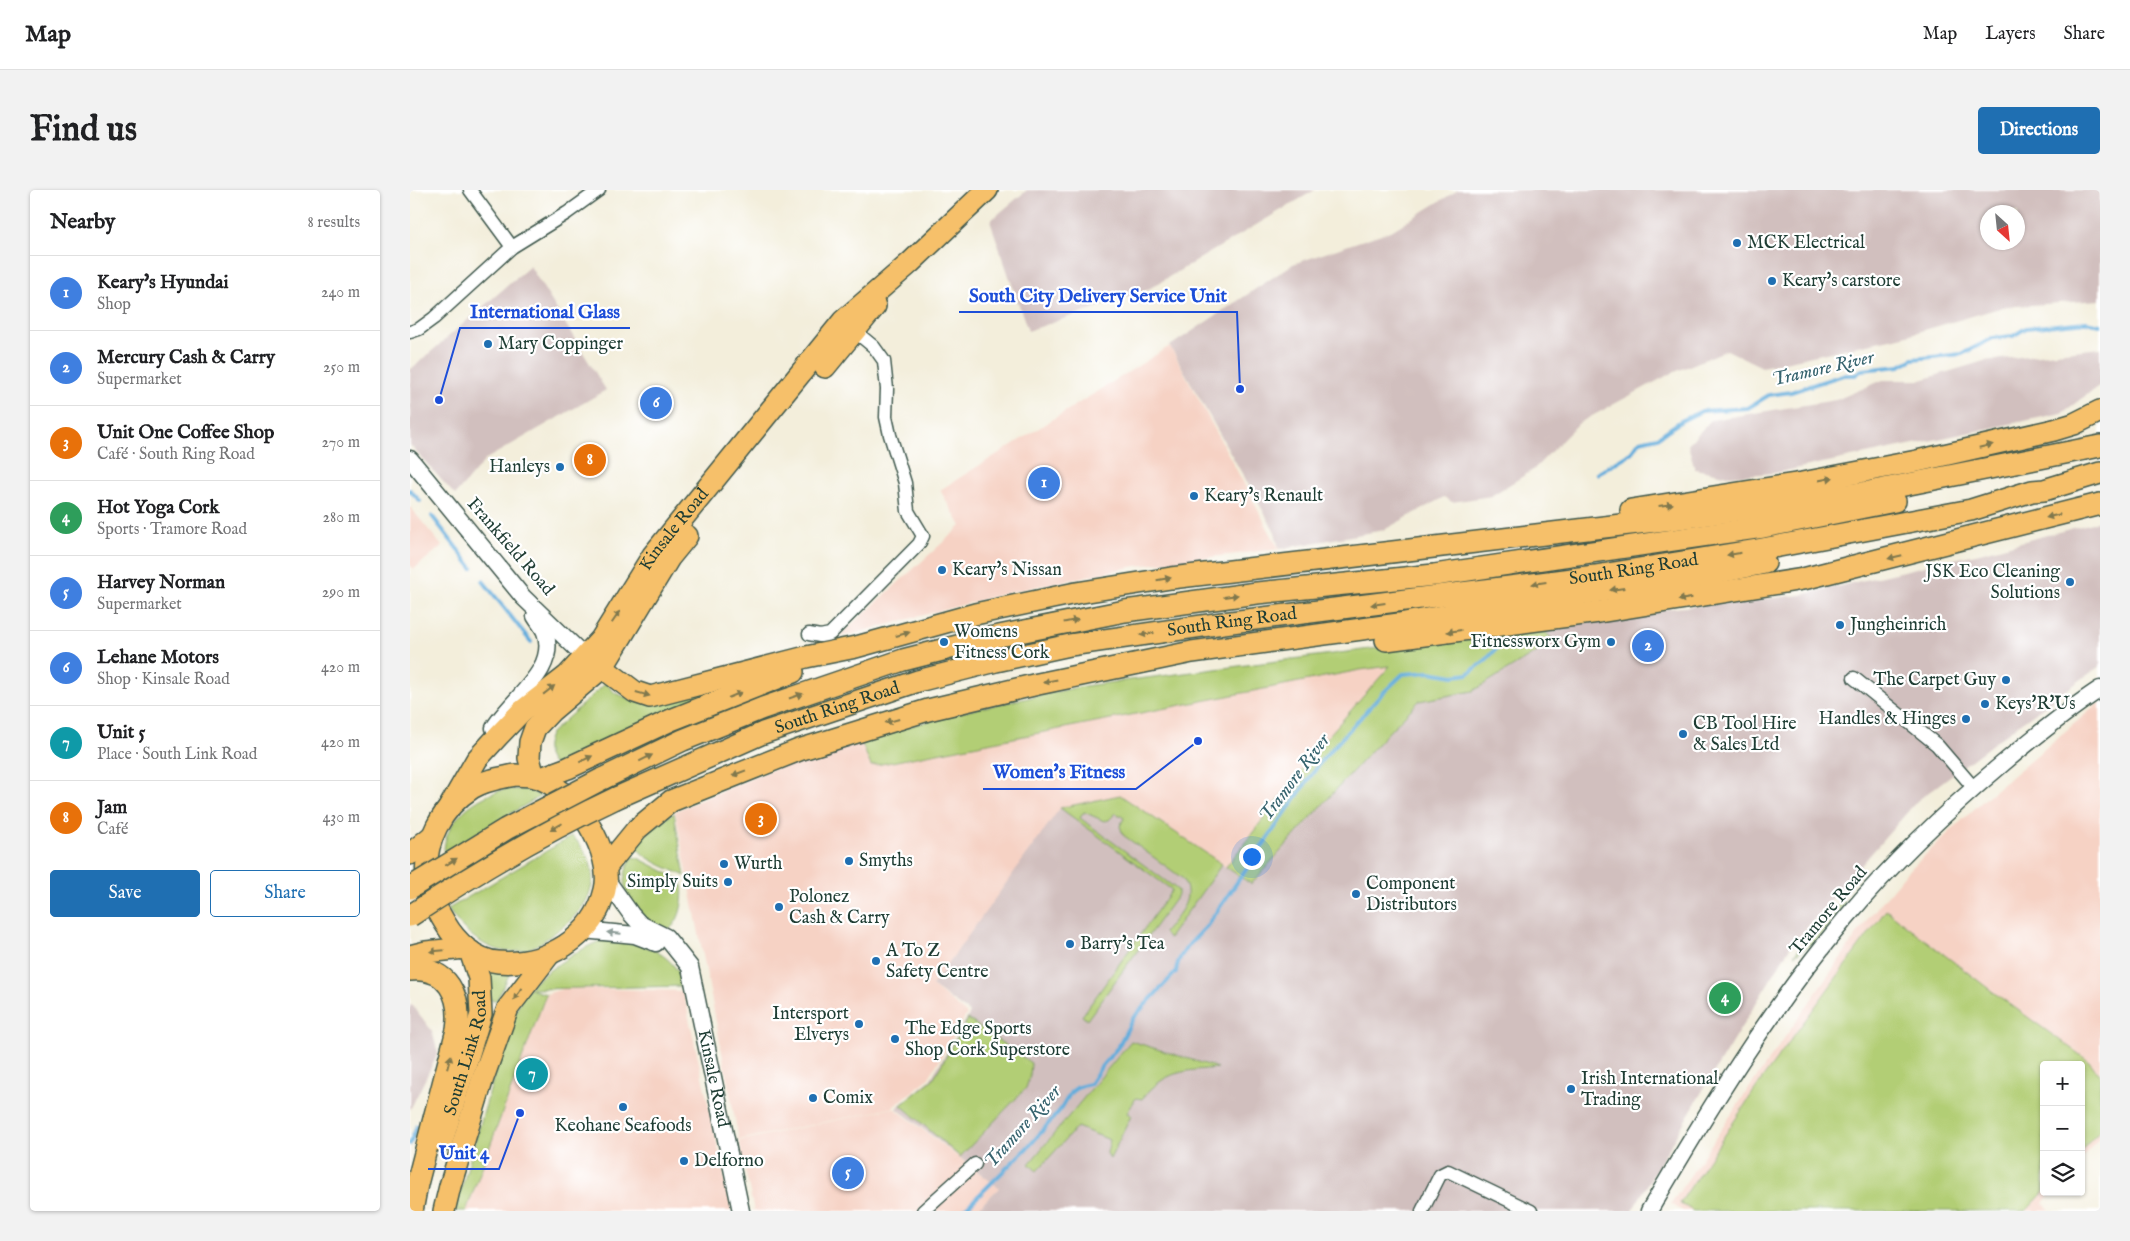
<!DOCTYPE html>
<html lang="en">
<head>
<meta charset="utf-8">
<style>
	:root { --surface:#fff; --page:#f2f2f2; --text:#202124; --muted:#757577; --line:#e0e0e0; --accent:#1f6fb2 }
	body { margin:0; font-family:"IM FELL English",serif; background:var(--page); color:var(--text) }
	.controls { position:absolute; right:15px; bottom:15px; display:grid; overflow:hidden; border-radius:5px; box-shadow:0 1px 4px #0004 }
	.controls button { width:45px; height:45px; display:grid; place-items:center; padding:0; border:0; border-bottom:1px solid var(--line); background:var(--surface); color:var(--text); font:25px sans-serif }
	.compass { position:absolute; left:1570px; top:15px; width:45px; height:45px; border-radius:50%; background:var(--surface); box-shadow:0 1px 4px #0004; rotate:153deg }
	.you { position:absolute; left:841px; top:666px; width:18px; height:18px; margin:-12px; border:4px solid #fff; border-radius:50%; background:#1a73e8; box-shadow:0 0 0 8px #1a73e833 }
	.badge { display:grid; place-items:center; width:32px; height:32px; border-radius:50%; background:var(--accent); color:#fff; font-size:16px; font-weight:700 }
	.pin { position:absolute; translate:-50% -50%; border:2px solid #fff; box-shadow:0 1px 5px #0006 }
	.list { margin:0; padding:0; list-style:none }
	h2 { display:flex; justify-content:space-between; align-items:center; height:65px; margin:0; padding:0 20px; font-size:21px }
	h2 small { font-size:16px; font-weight:400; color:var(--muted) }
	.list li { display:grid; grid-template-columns:32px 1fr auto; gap:15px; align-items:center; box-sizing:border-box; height:75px; padding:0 20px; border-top:1px solid var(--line) }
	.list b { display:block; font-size:19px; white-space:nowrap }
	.list p { margin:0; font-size:16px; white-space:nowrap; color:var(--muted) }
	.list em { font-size:16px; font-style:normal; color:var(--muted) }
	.actions { display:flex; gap:10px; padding:15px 20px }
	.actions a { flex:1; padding:11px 0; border:1px solid var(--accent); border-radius:5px; text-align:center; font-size:18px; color:var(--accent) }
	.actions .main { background:var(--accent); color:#fff }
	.icon { flex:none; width:28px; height:28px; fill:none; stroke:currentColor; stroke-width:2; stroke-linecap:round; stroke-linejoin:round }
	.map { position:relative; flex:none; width:1690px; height:1021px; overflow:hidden; border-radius:5px }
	header { display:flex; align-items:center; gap:30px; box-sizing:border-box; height:70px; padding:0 25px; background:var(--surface); border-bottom:1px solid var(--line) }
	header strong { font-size:24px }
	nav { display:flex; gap:28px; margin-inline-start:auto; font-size:18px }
	.intro { display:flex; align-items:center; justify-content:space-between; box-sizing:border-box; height:120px; padding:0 30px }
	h1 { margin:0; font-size:35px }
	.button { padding:12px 22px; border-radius:5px; background:var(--accent); color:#fff; font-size:18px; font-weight:700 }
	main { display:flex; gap:30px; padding:0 30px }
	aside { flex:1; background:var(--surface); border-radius:5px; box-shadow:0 1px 4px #0004 }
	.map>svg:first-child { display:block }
	.built { fill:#f6d2c4 }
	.industrial { fill:#d1bfbe; fill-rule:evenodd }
	.green { fill:#b2ce74; stroke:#688654 }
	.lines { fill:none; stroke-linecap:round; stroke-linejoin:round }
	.stream { stroke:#64addc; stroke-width:4 }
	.minor-casing { stroke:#3f584d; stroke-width:15 }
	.tertiary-casing { stroke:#3f584d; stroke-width:19 }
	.trunk-casing { stroke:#3f584d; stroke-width:24 }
	.minor { stroke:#fff; stroke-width:12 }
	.tertiary { stroke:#fff; stroke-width:16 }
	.trunk { stroke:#f6c06b; stroke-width:21 }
	.trunk-bridge-casing { stroke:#3f584d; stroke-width:24; stroke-linecap:butt }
	.trunk-bridge { stroke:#f6c06b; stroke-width:21 }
	.oneway { fill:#80784d }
	.oneway2 { fill:#8f9e9a }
	.poi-dot { fill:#1f6fb2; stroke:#fff; stroke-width:2 }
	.labels { text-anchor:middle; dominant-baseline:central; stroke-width:4.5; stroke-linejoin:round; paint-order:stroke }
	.poi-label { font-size:18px; fill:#1f3d34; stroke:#fff; text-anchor:start }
	.street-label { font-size:18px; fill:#1f3d34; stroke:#fff }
	.water-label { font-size:19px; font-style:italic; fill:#37646f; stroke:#fff }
	.leader { fill:none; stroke:#1d4ed8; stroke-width:2 }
	.callout-dot { fill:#1d4ed8; stroke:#fff; stroke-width:2 }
	.callout-label { font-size:19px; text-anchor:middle; font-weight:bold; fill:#1d4ed8; stroke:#fff; stroke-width:4.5; stroke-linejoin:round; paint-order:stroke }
</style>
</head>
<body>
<header>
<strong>Map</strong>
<nav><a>Map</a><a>Layers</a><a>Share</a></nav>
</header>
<div class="intro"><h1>Find us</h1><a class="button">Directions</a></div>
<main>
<aside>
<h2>Nearby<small>8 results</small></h2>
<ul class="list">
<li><span class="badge" style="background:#3f7fe0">1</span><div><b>Keary's Hyundai</b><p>Shop</p></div><em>240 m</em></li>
<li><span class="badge" style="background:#3f7fe0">2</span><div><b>Mercury Cash &amp; Carry</b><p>Supermarket</p></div><em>250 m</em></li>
<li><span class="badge" style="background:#e8710a">3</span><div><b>Unit One Coffee Shop</b><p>Café · South Ring Road</p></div><em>270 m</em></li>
<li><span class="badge" style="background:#2e9e5b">4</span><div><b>Hot Yoga Cork</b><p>Sports · Tramore Road</p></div><em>280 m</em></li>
<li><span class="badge" style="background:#3f7fe0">5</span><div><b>Harvey Norman</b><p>Supermarket</p></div><em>290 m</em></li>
<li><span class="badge" style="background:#3f7fe0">6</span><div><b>Lehane Motors</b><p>Shop · Kinsale Road</p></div><em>420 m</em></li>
<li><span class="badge" style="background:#0f9aa8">7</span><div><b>Unit 5</b><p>Place · South Link Road</p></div><em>420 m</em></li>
<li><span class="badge" style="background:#e8710a">8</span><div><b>Jam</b><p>Café</p></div><em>430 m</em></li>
</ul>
<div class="actions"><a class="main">Save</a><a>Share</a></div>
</aside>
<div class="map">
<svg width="1690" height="1021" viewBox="0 0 1690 1021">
	<rect width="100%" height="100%" fill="#fff"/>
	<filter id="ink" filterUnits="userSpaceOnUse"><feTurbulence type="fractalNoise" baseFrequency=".02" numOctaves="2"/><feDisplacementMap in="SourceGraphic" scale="10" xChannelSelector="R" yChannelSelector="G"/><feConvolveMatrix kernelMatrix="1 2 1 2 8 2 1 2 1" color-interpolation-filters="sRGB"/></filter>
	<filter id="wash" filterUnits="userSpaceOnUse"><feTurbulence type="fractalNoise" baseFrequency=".0096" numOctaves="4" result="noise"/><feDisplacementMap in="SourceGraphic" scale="20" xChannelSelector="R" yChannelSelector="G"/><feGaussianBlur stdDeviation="1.12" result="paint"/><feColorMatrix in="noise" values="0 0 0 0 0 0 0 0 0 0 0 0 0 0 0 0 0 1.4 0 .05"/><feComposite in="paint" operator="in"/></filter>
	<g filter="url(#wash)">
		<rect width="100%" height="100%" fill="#f3eedb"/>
		<g class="built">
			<path d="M760,156L869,359L726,376L605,401L427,448L551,336L530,300Z"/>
			<path d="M0,317L32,356L4,379L0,375Z"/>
			<path d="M1043,450L841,694L710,605L522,796L557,824L518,889L482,918L329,950L265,621L378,573L450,549Z"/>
			<path d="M1690,512V947L1671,969V875H1634V1002H1642L1633,1013L1641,1021H1273L1261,1014L1335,904L1460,726L1497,682L1577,607Z"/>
			<path d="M156,798L273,801L322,1021H55L109,862L136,804Z"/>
			<path d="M484,918L589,998L565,1021H344L329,951Z"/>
		</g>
		<g class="industrial">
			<path d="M617,0H905L737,100L618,141L580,31Z"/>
			<path d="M1048,0H1690V110L1593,117L1494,146L1352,177L1317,160L1260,184L1169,233L1123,280L1081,306L1042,312L1034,307L974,340L869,359L865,342L760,156L883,74L983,40ZM1578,22H1608V52H1578Z"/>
			<path d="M120,76L196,200L76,269L45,305L0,255V180Z"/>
			<path d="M1690,158V195L1652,223L1365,283L1320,286L1285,279L1278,255L1301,230L1426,210L1473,190H1511L1574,171Z"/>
			<path d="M1690,331V476L1609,534L1507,611L1381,756L1296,895L1222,1021H565L589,998L486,918L520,890L560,823L522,796L650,618L710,605L841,694L1043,450L1246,420L1391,405L1570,363Z"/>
			<path d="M0,815L3,816L22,841L28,863L0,920Z"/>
		</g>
		<g class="green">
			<path d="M1131,437L1142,449L1130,460L1063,501L1009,511L970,551L841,694L816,677L913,552L980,476L950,480L461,576L450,549L561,520L674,496Z"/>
			<path d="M196,493L205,503L227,512L328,494L144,575C135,565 135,554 141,543Z"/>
			<path d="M96,599L117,600L131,606L34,662C34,629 67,606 96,599Z"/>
			<path d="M710,605L812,674L759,748L754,743C766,726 787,710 772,688L713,645L710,636L714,628L706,623L699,630L694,631L674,622L670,628L768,700V705L677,830L672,826L762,700L650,618Z"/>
			<path d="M264,623L275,686C263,680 232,669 227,657C234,642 250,632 264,623Z"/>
			<path d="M162,646C197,681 184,715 147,741C136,749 124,759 110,761C80,766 53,742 38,719Z"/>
			<path d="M222,667L228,668L271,690C275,703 272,731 259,739L235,733C219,709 205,697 222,667Z"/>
			<path d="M1433,708L1434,715L1405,753L1384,765L1423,717L1426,718Z"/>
			<path d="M1476,720L1583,802L1680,872L1690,886V940L1671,961V875H1634V1002L1616,1021H1283L1270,1013L1352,889Z"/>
			<path d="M193,750C219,751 247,755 264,776C269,782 272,790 276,796L120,799L136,804L56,1021H45L90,866C96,847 107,812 119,798C133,782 174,756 193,750Z"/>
			<path d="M74,779L98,781L99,785L87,810H80Z"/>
			<path d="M558,829L621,873L620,886L616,898L550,967L491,915L523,889Z"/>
			<path d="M721,851L808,878C773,881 756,880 732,909L726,908L717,923L721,926L700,969L697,963L700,950L667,937L627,981L619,974Z"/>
		</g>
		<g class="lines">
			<g class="stream">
				<path d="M1187,284L1221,263L1230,251L1248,247L1271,231L1292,221L1338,218L1359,205L1381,202L1433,185H1445L1452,180L1490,176L1503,169L1552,164L1583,148L1603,146L1616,138L1676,132L1690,135"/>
				<path d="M0,300L10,311"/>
				<path d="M22,326L62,378"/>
				<path d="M73,391L121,452"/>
				<path d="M0,954L7,936"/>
				<path d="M553,1021L621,954L651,919L661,902L668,897L680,894L691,877L708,857L723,828L766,782C767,764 784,750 796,737L912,570L972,504L993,484L1019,482L1044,486L1058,484L1077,469L1087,458"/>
			</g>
		</g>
	</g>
	<g filter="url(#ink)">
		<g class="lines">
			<g class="minor-casing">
				<g id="minor">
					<path d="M60,0L102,57"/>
					<path d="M0,142L9,139L24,128L102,57L157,23L189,0"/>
					<path d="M399,444L410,446L420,444L509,354L513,346L498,321L495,293L480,245L476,227L477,199L474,171L464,157L441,138"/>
					<path d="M1444,488L1527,555L1564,598"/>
					<path d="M513,1021L565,974"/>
					<path d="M1012,1021L1030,985L1038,981L1121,1021"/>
				</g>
			</g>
			<g class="tertiary-casing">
				<g id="tertiary">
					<path d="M0,269L113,407L167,459L177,466"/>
					<path d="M84,538C101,509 149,480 135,442C133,437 128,431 125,426"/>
					<path id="s1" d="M196,689L221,724L230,734L256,747L280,777L331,1021"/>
					<path d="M173,740L225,745L246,753"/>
					<path d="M1239,1021C1298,920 1360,819 1435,729C1482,673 1535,622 1591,575C1623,548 1655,522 1690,499"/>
				</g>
			</g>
			<g class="trunk-casing">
				<g id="trunk">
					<path d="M415,177L465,116"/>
					<path d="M1221,320L1392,293L1507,271L1644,240L1664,234L1690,221"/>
					<path d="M976,450L1189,422L1393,389L1690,314"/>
					<path d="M177,466L225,502L240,507L396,467L446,457L565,424L666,403L761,388L1262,329L1459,302L1690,256"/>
					<path d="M105,585C114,586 124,585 131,589C166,603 204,663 195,700C184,748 135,776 88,772C65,770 46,752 35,733C27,720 19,704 17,688C13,652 32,617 62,598C75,590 91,588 105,585Z"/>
					<path d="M124,587L119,568L120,552L125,538L141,521L193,477L259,368L277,346"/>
					<path d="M131,588L158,578L261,530L383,482"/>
					<path d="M192,589L273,550L353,518L493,470L579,448L715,421L847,403L1024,385L1353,337L1485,311"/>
					<path id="s2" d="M206,608L353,543L508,491L586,471L660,455L813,433L1185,386L1347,360L1561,320L1622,301L1634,300L1690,283"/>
					<path id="s3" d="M40,616L67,569L89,545L112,521L157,486L191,449L243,365L433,131L500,73L577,0"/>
					<path d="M0,664L21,647"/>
					<path d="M196,677L227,639L261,611L389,560L518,520L628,494L782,462L989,434L1099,414L1269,390L1355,373"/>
					<path d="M0,766L16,762L55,758"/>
					<path d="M0,780C38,776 52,807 47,840L7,994L2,1021"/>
					<path id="s4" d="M32,951L71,824L69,788L60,761"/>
					<path d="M34,1021L40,996L73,888L98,818L138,766"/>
				</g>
			</g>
			<use href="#minor" class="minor"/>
			<use href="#tertiary" class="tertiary"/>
			<use href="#trunk" class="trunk"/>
			<g class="trunk-bridge-casing">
				<g id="trunk-bridge">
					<path d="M0,698L96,639L192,589"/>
					<path d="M0,726C66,682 134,642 206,608"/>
				</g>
			</g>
			<use href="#trunk-bridge" class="trunk-bridge"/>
		</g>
		<defs><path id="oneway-solid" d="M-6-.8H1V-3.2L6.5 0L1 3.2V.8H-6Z" transform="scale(1.25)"/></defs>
		<g class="oneway">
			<use href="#oneway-solid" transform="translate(1576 256) rotate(-13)"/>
			<use href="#oneway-solid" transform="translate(1416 289) rotate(-11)"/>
			<use href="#oneway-solid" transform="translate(1256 315) rotate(-8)"/>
			<use href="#oneway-solid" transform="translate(1643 326) rotate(166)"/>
			<use href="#oneway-solid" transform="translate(1324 364) rotate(171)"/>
			<use href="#oneway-solid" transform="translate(1485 367) rotate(166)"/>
			<use href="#oneway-solid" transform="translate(754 389) rotate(-9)"/>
			<use href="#oneway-solid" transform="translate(1129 393) rotate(172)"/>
			<use href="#oneway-solid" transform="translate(1207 399) rotate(172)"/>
			<use href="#oneway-solid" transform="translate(821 406) rotate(-8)"/>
			<use href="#oneway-solid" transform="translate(1275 409) rotate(171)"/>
			<use href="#oneway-solid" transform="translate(968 414) rotate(173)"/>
			<use href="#oneway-solid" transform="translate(206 427) rotate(-56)"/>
			<use href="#oneway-solid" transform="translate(661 431) rotate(-11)"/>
			<use href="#oneway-solid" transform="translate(1044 441) rotate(173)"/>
			<use href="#oneway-solid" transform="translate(493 444) rotate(-15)"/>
			<use href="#oneway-solid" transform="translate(737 444) rotate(172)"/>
			<use href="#oneway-solid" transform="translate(640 491) rotate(168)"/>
			<use href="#oneway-solid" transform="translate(139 500) rotate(-38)"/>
			<use href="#oneway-solid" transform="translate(233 504) rotate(16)"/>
			<use href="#oneway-solid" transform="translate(325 505) rotate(-22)"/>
			<use href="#oneway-solid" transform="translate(386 506) rotate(-19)"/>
			<use href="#oneway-solid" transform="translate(482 531) rotate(164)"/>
			<use href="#oneway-solid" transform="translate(236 568) rotate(-26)"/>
			<use href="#oneway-solid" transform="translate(176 569) rotate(-26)"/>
			<use href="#oneway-solid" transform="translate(329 583) rotate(159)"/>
			<use href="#oneway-solid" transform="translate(146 637) rotate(150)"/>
			<use href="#oneway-solid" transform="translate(41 672) rotate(-32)"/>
			<use href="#oneway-solid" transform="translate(27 761) rotate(175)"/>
			<use href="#oneway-solid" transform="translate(108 804) rotate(126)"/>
			<use href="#oneway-solid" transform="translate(39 872) rotate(-75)"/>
		</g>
		<use class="oneway2" href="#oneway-solid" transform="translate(204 743) rotate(-175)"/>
	</g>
	<g class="poi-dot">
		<circle cx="1327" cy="53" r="5"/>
		<circle cx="1362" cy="91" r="5"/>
		<circle cx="78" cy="154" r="5"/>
		<circle cx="150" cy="277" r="5"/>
		<circle cx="784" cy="306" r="5"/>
		<circle cx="532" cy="380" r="5"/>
		<circle cx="1660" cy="392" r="5"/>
		<circle cx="1430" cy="435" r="5"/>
		<circle cx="534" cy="452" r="5"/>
		<circle cx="1201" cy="452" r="5"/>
		<circle cx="1596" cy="490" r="5"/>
		<circle cx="1575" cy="514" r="5"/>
		<circle cx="1556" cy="529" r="5"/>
		<circle cx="1273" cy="544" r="5"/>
		<circle cx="439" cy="671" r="5"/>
		<circle cx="314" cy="674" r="5"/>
		<circle cx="318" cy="692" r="5"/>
		<circle cx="946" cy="704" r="5"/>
		<circle cx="369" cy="717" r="5"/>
		<circle cx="660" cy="754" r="5"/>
		<circle cx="466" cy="771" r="5"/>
		<circle cx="449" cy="834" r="5"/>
		<circle cx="485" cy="849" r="5"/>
		<circle cx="1161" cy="899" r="5"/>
		<circle cx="403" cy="908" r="5"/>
		<circle cx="213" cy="917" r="5"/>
		<circle cx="274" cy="971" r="5"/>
	</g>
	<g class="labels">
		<g class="poi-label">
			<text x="1337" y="53">MCK Electrical</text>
			<text x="1372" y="91">Keary's carstore</text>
			<text x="88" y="154">Mary Coppinger</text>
			<text x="140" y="277" text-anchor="end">Hanleys</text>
			<text x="794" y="306">Keary's Renault</text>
			<text x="542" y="380">Keary's Nissan</text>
			<text x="1650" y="382" text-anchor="end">JSK Eco Cleaning<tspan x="1650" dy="21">Solutions</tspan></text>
			<text x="1440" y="435">Jungheinrich</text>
			<text x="544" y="442">Womens<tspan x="544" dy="21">Fitness Cork</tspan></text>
			<text x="1191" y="452" text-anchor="end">Fitnessworx Gym</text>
			<text x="1586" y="490" text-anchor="end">The Carpet Guy</text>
			<text x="1585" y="514">Keys'R'Us</text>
			<text x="1546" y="529" text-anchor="end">Handles &amp; Hinges</text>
			<text x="1283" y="534">CB Tool Hire<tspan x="1283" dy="21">&amp; Sales Ltd</tspan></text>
			<text x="449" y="671">Smyths</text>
			<text x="324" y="674">Wurth</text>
			<text x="308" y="692" text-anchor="end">Simply Suits</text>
			<text x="956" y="694">Component<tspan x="956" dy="21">Distributors</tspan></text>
			<text x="379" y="707">Polonez<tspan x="379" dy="21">Cash &amp; Carry</tspan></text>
			<text x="670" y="754">Barry's Tea</text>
			<text x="476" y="761">A To Z<tspan x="476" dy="21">Safety Centre</tspan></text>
			<text x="439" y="824" text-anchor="end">Intersport<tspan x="439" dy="21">Elverys</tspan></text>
			<text x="495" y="839">The Edge Sports<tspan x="495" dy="21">Shop Cork Superstore</tspan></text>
			<text x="1171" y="889">Irish International<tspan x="1171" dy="21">Trading</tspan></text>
			<text x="413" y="908">Comix</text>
			<text x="213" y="936" text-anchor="middle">Keohane Seafoods</text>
			<text x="284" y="971">Delforno</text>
		</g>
		<g class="street-label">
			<text stroke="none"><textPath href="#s3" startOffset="359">Kinsale Road</textPath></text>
			<text transform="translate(100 357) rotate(49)">Frankfield Road</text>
			<text stroke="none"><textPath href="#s2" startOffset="1049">South Ring Road</textPath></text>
			<text stroke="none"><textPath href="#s2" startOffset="644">South Ring Road</textPath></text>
			<text stroke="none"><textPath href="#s2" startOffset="239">South Ring Road</textPath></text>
			<text transform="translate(1419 721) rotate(-50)">Tramore Road</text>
			<text stroke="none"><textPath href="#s4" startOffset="92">South Link Road</textPath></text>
			<text stroke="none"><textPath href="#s1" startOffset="238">Kinsale Road</textPath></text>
		</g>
		<g class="water-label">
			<text transform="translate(1413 179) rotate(-13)">Tramore River</text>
			<text transform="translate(885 588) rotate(-53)">Tramore River</text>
			<text transform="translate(613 937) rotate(-48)">Tramore River</text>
		</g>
	</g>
	<path class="leader" d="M830 199L827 122H549M29 210L50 138H220M788 551L726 599H573M110 923L89 979H18"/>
	<g class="callout-dot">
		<circle cx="830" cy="199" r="5"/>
		<circle cx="29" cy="210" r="5"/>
		<circle cx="788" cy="551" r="5"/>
		<circle cx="110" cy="923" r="5"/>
	</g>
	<g class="callout-label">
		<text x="688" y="112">South City Delivery Service Unit</text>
		<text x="135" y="128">International Glass</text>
		<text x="649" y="588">Women's Fitness</text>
		<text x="54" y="969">Unit 4</text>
	</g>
</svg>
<div class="controls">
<button>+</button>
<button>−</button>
<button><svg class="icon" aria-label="layers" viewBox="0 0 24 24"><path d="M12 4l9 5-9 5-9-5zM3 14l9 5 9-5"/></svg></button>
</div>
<svg class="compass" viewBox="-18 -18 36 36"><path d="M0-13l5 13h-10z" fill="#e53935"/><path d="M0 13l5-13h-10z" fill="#757577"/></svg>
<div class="you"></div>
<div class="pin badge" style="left:634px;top:293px;background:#3f7fe0">1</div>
<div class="pin badge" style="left:1238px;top:456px;background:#3f7fe0">2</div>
<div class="pin badge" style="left:351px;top:629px;background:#e8710a">3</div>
<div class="pin badge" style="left:1315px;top:808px;background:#2e9e5b">4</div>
<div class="pin badge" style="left:438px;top:983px;background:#3f7fe0">5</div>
<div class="pin badge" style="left:246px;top:213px;background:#3f7fe0">6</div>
<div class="pin badge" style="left:122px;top:884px;background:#0f9aa8">7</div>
<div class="pin badge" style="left:180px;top:270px;background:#e8710a">8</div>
</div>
</main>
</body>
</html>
